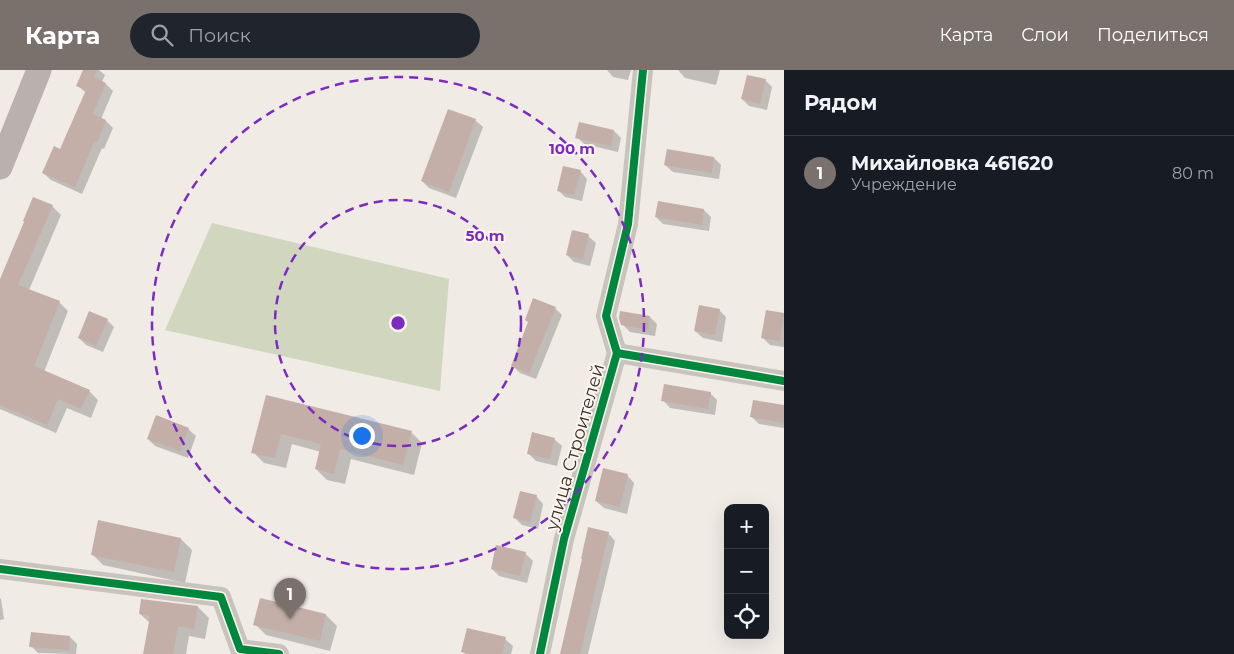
<!DOCTYPE html>
<html lang="ru">
<head>
<meta charset="utf-8">
<style>
	:root { --surface:#171b24; --page:#20242c; --text:#f1f3f6; --muted:#9ea1a6; --line:#363941; --accent:#7a716c }
	body { margin:0; font-family:Montserrat,sans-serif; background:var(--page); color:var(--text) }
	.controls { position:absolute; right:15px; bottom:15px; display:grid; overflow:hidden; border-radius:10px; box-shadow:0 5px 20px #0002 }
	.controls button { width:45px; height:45px; display:grid; place-items:center; padding:0; border:0; border-bottom:1px solid var(--line); background:var(--surface); color:var(--text); font:25px sans-serif }
	.you { position:absolute; left:361px; top:365px; width:18px; height:18px; margin:-12px; border:4px solid #fff; border-radius:50%; background:#1a73e8; box-shadow:0 0 0 8px #1a73e833 }
	.badge { display:grid; place-items:center; width:32px; height:32px; border-radius:50%; background:var(--accent); color:#fff; font-size:16px; font-weight:700 }
	.pin { position:absolute; translate:-50% -41px; filter:drop-shadow(0 1px 2px #0008) }
	.pin::after { content:''; position:absolute; top:26px; width:18px; height:15px; background:inherit; clip-path:polygon(0 0,100% 0,50% 100%) }
	.list { margin:0; padding:0; list-style:none }
	h2 { display:flex; justify-content:space-between; align-items:center; height:65px; margin:0; padding:0 20px; font-size:21px }
	h2 small { font-size:16px; font-weight:400; color:var(--muted) }
	.list li { display:grid; grid-template-columns:32px 1fr auto; gap:15px; align-items:center; box-sizing:border-box; height:75px; padding:0 20px; border-top:1px solid var(--line) }
	.list b { display:block; font-size:19px; white-space:nowrap }
	.list p { margin:0; font-size:16px; white-space:nowrap; color:var(--muted) }
	.list em { font-size:16px; font-style:normal; color:var(--muted) }
	.icon { flex:none; width:28px; height:28px; fill:none; stroke:currentColor; stroke-width:2; stroke-linecap:round; stroke-linejoin:round }
	.map { position:relative; flex:none; width:784px; height:584px; overflow:hidden }
	header { display:flex; align-items:center; gap:30px; box-sizing:border-box; height:70px; padding:0 25px; background:var(--accent); color:#fff }
	header strong { font-size:24px }
	nav { display:flex; gap:28px; margin-inline-start:auto; font-size:18px }
	.search { width:350px; height:45px; background:var(--page); display:flex; align-items:center; gap:12px; box-sizing:border-box; padding:0 18px; border-radius:28px; color:var(--muted); font-size:19px }
	main { display:flex }
	aside { flex:1; background:var(--surface) }
	.map>svg:first-child { display:block }
	.green { fill:#d1d6bf }
	.shadow { fill:#0003 }
	.building { fill:#c3afa7 }
	.lines { fill:none; stroke-linecap:round; stroke-linejoin:round }
	.minor { stroke:#c9c3be; stroke-width:20 }
	.major { stroke:#b8b1ad; stroke-width:25 }
	.cycleway-casing { stroke:#fbf5ee; stroke-width:11 }
	.cycleway { stroke:#00873e; stroke-width:8 }
	.ring { fill:none; stroke:#7b2cbf; stroke-width:2.5; stroke-dasharray:9 6 }
	.labels { text-anchor:middle; dominant-baseline:central; stroke-width:4; stroke-linejoin:round; paint-order:stroke }
	.street-label { font-size:18px; fill:#3b302b; stroke:#fbf5ee }
	.centre { fill:#7b2cbf; stroke:#fbf5ee; stroke-width:2.5 }
	.ring-label { font-size:15px; text-anchor:middle; font-weight:bold; fill:#7b2cbf; stroke:#fbf5ee; stroke-width:4; stroke-linejoin:round; paint-order:stroke }
</style>
</head>
<body>
<header>
<strong>Карта</strong>
<div class="search"><svg class="icon" aria-label="search" viewBox="0 0 24 24"><circle cx="10" cy="10" r="6"/><path d="M15 15l6 6"/></svg>Поиск</div>
<nav><a>Карта</a><a>Слои</a><a>Поделиться</a></nav>
</header>
<main>
<div class="map">
<svg width="784" height="584" viewBox="0 0 784 584">
	<rect width="100%" height="100%" fill="#f0ebe5"/>
	<path class="green" d="M212,153L449,209L440,321L165,260Z"/>
	<g class="shadow">
		<path d="M84,0H99L105,5L102,12L106,14L113,21L101,49L106,51L113,58L104,79L102,78L82,124L51,110L43,103L61,81L86,23L78,16Z"/>
		<path d="M607,0H631L628,10L613,7Z"/>
		<path d="M678,0H720L716,15L685,8Z"/>
		<path d="M765,10L772,17L767,40L749,36L742,29Z"/>
		<path d="M475,50L483,57L456,128L429,118L422,111Z"/>
		<path d="M614,61L621,68L618,82L584,74L577,67Z"/>
		<path d="M714,88L721,95L719,109L673,102L665,95Z"/>
		<path d="M580,101L587,109L582,131L565,127L558,120Z"/>
		<path d="M52,136L61,145L29,220L59,232L68,241L44,302L89,321L98,330L91,348L67,338L56,363L0,339V212Z"/>
		<path d="M704,140L711,147L709,161L663,154L656,147Z"/>
		<path d="M588,166L596,173L590,196L574,192L567,185Z"/>
		<path d="M555,238L562,245L536,309L520,303L513,296Z"/>
		<path d="M719,240L726,247L722,272L703,268L695,261Z"/>
		<path d="M767,241L784,244V277L770,275L762,267Z"/>
		<path d="M650,247L657,254L655,266L630,262L622,254Z"/>
		<path d="M107,250L114,257L103,282L86,275L79,268Z"/>
		<path d="M710,323L717,330L715,345L670,338L663,330Z"/>
		<path d="M267,327L411,362L422,373L414,405L351,389L345,414L327,410L316,399L321,382L292,374L286,398L264,393L253,382Z"/>
		<path d="M784,336V358L759,354L751,346Z"/>
		<path d="M188,359L196,366L188,388L155,376L148,369Z"/>
		<path d="M554,369L562,376L557,396L536,391L529,384Z"/>
		<path d="M627,405L634,413L627,444L604,438L596,431Z"/>
		<path d="M536,426L543,434L538,459L522,455L515,448Z"/>
		<path d="M608,463L615,471L588,584H561L583,490Z"/>
		<path d="M181,469L192,480L185,513L103,495L92,484Z"/>
		<path d="M525,483L533,491L527,513L499,506L492,499Z"/>
		<path d="M0,528L1,529L4,549L0,550Z"/>
		<path d="M142,530L198,537L209,548L205,569L189,566L186,584H144L150,553L140,544Z"/>
		<path d="M326,545L337,556L330,581L266,565L255,554Z"/>
		<path d="M70,567L77,574L76,584L38,583L31,576Z"/>
		<path d="M505,569L513,576L511,584H465L462,581Z"/>
	</g>
	<g class="building">
		<path d="M83,0H97L94,7L106,13L93,44L106,50L97,73L94,72L75,117L42,103L54,76L60,79L86,20L76,16Z"/>
		<path d="M747,5L766,9L760,34L741,29Z"/>
		<path d="M448,39L476,49L449,122L421,111Z"/>
		<path d="M579,52L614,60L611,76L575,68Z"/>
		<path d="M667,79L714,87L712,103L664,95Z"/>
		<path d="M563,96L581,100L574,125L557,121Z"/>
		<path d="M33,127L53,135L18,215L60,231L34,296L90,320L81,339L58,329L47,355L0,335V209L24,152L23,151Z"/>
		<path d="M658,131L704,139L702,155L655,147Z"/>
		<path d="M572,160L589,164L583,190L566,185Z"/>
		<path d="M533,228L556,237L529,303L511,296L528,252L525,250Z"/>
		<path d="M699,235L720,239L715,265L694,261Z"/>
		<path d="M766,240L784,243L780,271L761,268Z"/>
		<path d="M89,241L108,249L96,276L78,268Z"/>
		<path d="M620,241L650,246L648,260L621,255L619,248Z"/>
		<path d="M664,314L711,322L708,339L661,331Z"/>
		<path d="M266,325L412,361L403,395L340,379L334,404L315,399L321,374L281,364L275,388L251,383Z"/>
		<path d="M753,330L784,335V353L750,347Z"/>
		<path d="M156,345L189,358L180,381L147,369Z"/>
		<path d="M532,362L555,368L550,389L527,384Z"/>
		<path d="M603,398L628,404L620,437L595,431Z"/>
		<path d="M520,421L537,425L530,452L513,448Z"/>
		<path d="M98,450L181,468L174,502L91,485Z"/>
		<path d="M588,457L609,462L580,584H560L582,489H581Z"/>
		<path d="M496,475L526,482L520,506L491,499Z"/>
		<path d="M260,528L326,544L320,571L253,555Z"/>
		<path d="M141,529L198,536L194,559L178,556L173,584H143L150,546L139,544Z"/>
		<path d="M467,558L506,567L502,584H471L461,582Z"/>
		<path d="M31,562L70,566L69,580L29,577Z"/>
	</g>
	<g class="lines">
		<g class="minor">
			<path d="M617,283L784,311"/>
			<path d="M0,499L221,527L240,579L279,584"/>
			<path d="M540,584L564,469L617,283L606,246L628,154L643,0"/>
		</g>
		<path class="major" d="M0,97L39,0"/>
		<g class="cycleway-casing">
			<g id="cycleway">
				<path d="M617,283L784,311"/>
				<path d="M0,499L221,527L240,579L279,584"/>
				<path d="M540,584L564,469L617,283L606,246L628,154L643,0"/>
			</g>
		</g>
		<use href="#cycleway" class="cycleway"/>
	</g>
	<g class="ring">
		<circle cx="398" cy="253" r="123"/>
		<circle cx="398" cy="253" r="246"/>
	</g>
	<g class="labels">
		<g class="street-label">
			<text transform="translate(575 377) rotate(-74)">улица Строителей</text>
		</g>
	</g>
	<circle cx="398" cy="253" r="8" class="centre"/>
	<g class="ring-label">
		<text x="572" y="84">100 m</text>
		<text x="485" y="171">50 m</text>
	</g>
</svg>
<div class="controls">
<button>+</button>
<button>−</button>
<button><svg class="icon" aria-label="locate" viewBox="0 0 24 24"><circle cx="12" cy="12" r="6"/><path d="M12 2v4M12 18v4M2 12h4M18 12h4"/></svg></button>
</div>
<div class="you"></div>
<div class="pin badge" style="left:290px;top:549px">1</div>
</div>
<aside>
<h2>Рядом<small></small></h2>
<ul class="list">
<li><span class="badge">1</span><div><b>Михайловка 461620</b><p>Учреждение</p></div><em>80 m</em></li>
</ul>
</aside>
</main>
</body>
</html>
